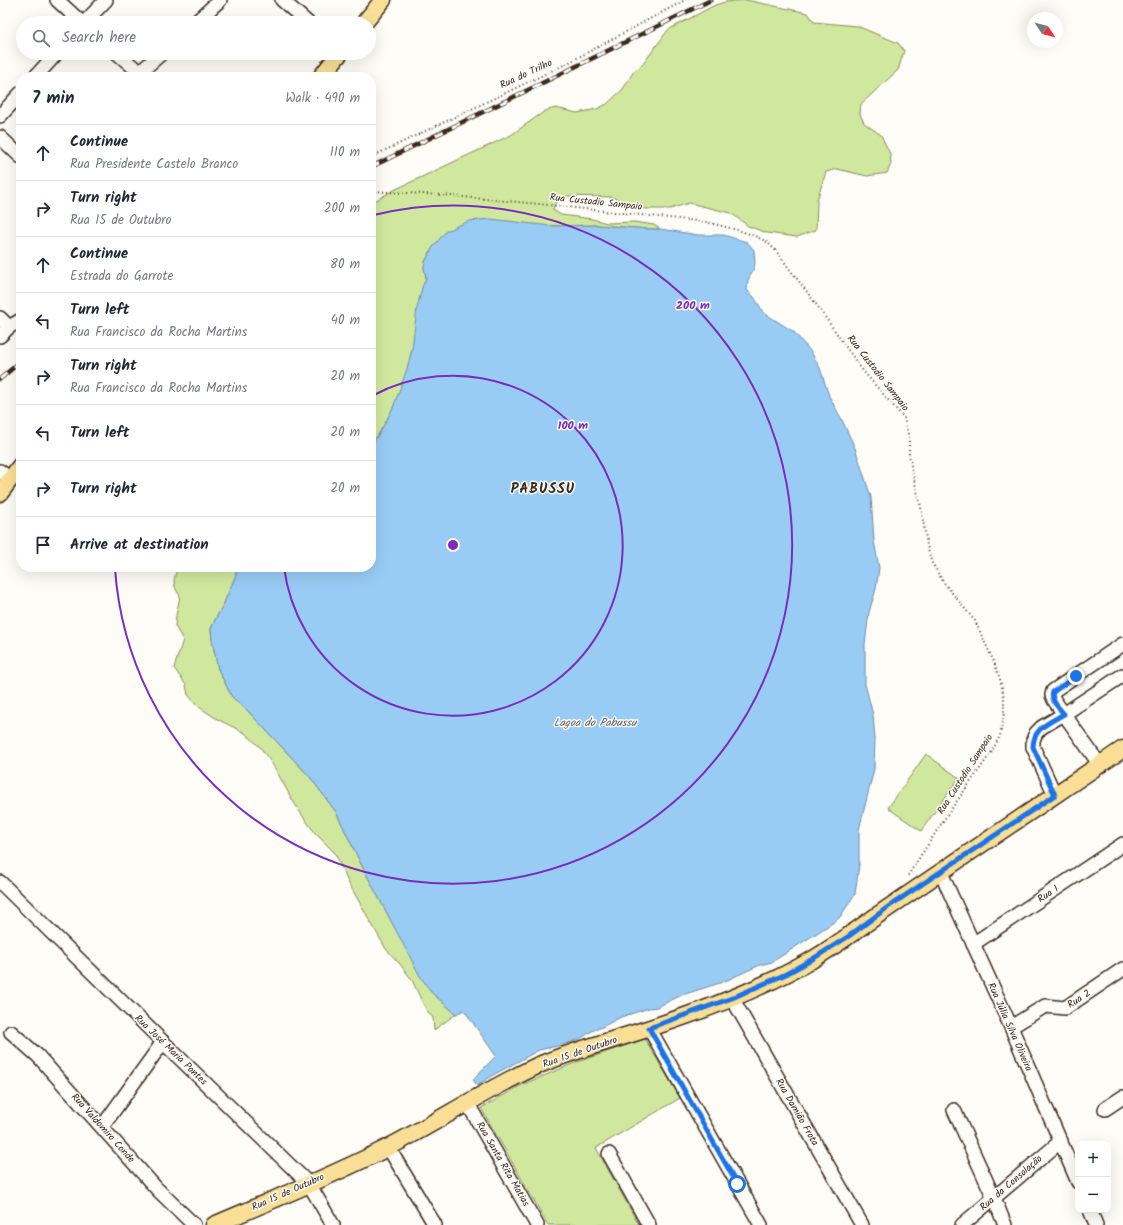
<!DOCTYPE html>
<html lang="en">
<head>
<meta charset="utf-8">
<style>
	:root { --surface:#fff; --page:#f6f6f7; --text:#1f2937; --muted:#747a83; --line:#e0e1e3 }
	body { margin:0; font-family:Kalam,sans-serif; background:var(--page); color:var(--text) }
	.controls { position:absolute; right:12px; bottom:12px; display:grid; overflow:hidden; border-radius:8px; box-shadow:0 4px 16px #0002 }
	.controls button { width:36px; height:36px; display:grid; place-items:center; padding:0; border:0; border-bottom:1px solid var(--line); background:var(--surface); color:var(--text); font:20px sans-serif }
	.compass { position:absolute; left:1027px; top:12px; width:36px; height:36px; border-radius:50%; background:var(--surface); box-shadow:0 4px 16px #0002; rotate:125deg }
	.stop { position:absolute; width:12px; height:12px; margin:-9px; border:3px solid #1a73e8; border-radius:50%; background:#fff }
	.stop.end { background:#1a73e8; border-color:#fff; box-shadow:0 1px 4px #0008 }
	.list { margin:0; padding:0; list-style:none }
	h2 { display:flex; justify-content:space-between; align-items:center; height:52px; margin:0; padding:0 16px; font-size:17px }
	h2 small { font-size:13px; font-weight:400; color:var(--muted) }
	.list li { display:grid; grid-template-columns:26px 1fr auto; gap:12px; align-items:center; box-sizing:border-box; height:56px; padding:0 16px; border-top:1px solid var(--line) }
	.list b { display:block; font-size:15px; white-space:nowrap }
	.list p { margin:0; font-size:13px; white-space:nowrap; color:var(--muted) }
	.list em { font-size:13px; font-style:normal; color:var(--muted) }
	.icon { flex:none; width:22px; height:22px; fill:none; stroke:currentColor; stroke-width:2; stroke-linecap:round; stroke-linejoin:round }
	.map { position:relative; flex:none; width:1123px; height:1225px; overflow:hidden }
	.search { position:absolute; background:var(--surface); box-shadow:0 4px 16px #0002; left:16px; top:16px; width:360px; height:44px; display:flex; align-items:center; gap:10px; box-sizing:border-box; padding:0 14px; border-radius:22px; color:var(--muted); font-size:15px }
	.panel { position:absolute; background:var(--surface); box-shadow:0 4px 16px #0002; left:16px; top:72px; width:360px; height:500px; border-radius:16px }
	.map>svg:first-child { display:block }
	.green { fill:#d0e89e; stroke:#86895e }
	.water { fill:#98ccf5; stroke:#738b9f }
	.lines { fill:none; stroke-linecap:round; stroke-linejoin:round }
	.minor-casing { stroke:#3b2a1e; stroke-width:16 }
	.major-casing { stroke:#3b2a1e; stroke-width:19 }
	.path { stroke:#3b2a1e; stroke-width:2; stroke-dasharray:1 3; stroke-linecap:butt }
	.minor { stroke:#fdfcf7; stroke-width:13 }
	.major { stroke:#f9df96; stroke-width:16 }
	.rail-casing { stroke:#3b2a1e; stroke-width:4.5 }
	.rail { stroke:#fdfcf7; stroke-width:3; stroke-dasharray:9; stroke-linecap:butt }
	.route { stroke:#1a73e8; stroke-width:5 }
	.ring { fill:none; stroke:#7b2cbf; stroke-width:2 }
	.labels { text-anchor:middle; dominant-baseline:central; stroke-width:3; stroke-linejoin:round; paint-order:stroke }
	.street-label { font-size:10px; fill:#3b2a1e; stroke:#fdfcf7 }
	.water-label { font-size:11px; font-style:italic; fill:#575b5e; stroke:#fdfcf7 }
	.district-label { font-size:14px; font-weight:bold; letter-spacing:1px; fill:#3b2a1e; stroke:#fdfcf7 }
	.centre { fill:#7b2cbf; stroke:#fdfcf7; stroke-width:2 }
	.ring-label { font-size:12px; text-anchor:middle; font-weight:bold; fill:#7b2cbf; stroke:#fdfcf7; stroke-width:3; stroke-linejoin:round; paint-order:stroke }
</style>
</head>
<body>
<div class="map">
<svg width="1123" height="1225" viewBox="0 0 1123 1225">
	<rect width="100%" height="100%" fill="#fdfcf7"/>
	<filter id="ink" filterUnits="userSpaceOnUse"><feTurbulence type="fractalNoise" baseFrequency=".025" numOctaves="2"/><feDisplacementMap in="SourceGraphic" scale="8" xChannelSelector="R" yChannelSelector="G"/><feConvolveMatrix kernelMatrix="1 2 1 2 8 2 1 2 1" color-interpolation-filters="sRGB"/></filter>
	<g filter="url(#ink)">
		<g class="green">
			<path d="M746,0L808,13L814,22L857,26L898,43L904,51L898,70L861,104L860,114L864,123L881,135L890,154L891,164L887,173L867,176L837,169L826,172L817,200L816,230L797,237L767,233L748,226L731,213L689,203L670,209H645L611,197L565,196C559,198 554,203 553,210L561,215L592,219L607,223L634,222L654,225L660,229H648L597,225L551,226L433,247L425,262L424,267L426,278L422,288C419,308 417,329 412,349C406,382 391,418 371,445V203L394,190L511,135L545,111L556,108L577,113L597,109L607,104L623,89L634,71L643,64L668,30L715,5L725,2Z"/>
			<path d="M178,567H236V575L224,603L215,620L211,629L212,640L218,669L232,697L247,710L310,777L336,812L363,868L432,993L456,1014L434,1030L433,1018L425,1008L412,980L400,964L386,949L348,882L335,853L316,834L304,818L293,801L273,765L260,747L245,733L217,719L199,707L188,695L186,685L174,668L183,640L175,626L176,616L180,596C172,584 173,580 178,567Z"/>
			<path d="M926,754L959,778L921,831L888,808Z"/>
			<path d="M645,1039L680,1098L596,1148L639,1225H548L481,1108L524,1084L577,1062Z"/>
		</g>
		<path class="water" d="M490,219L551,226L597,225L648,229H660L698,235H723L747,242L754,250L755,263L754,268L748,280L747,290L754,297L764,313L794,332L811,352L820,368L829,396L842,420L855,448L871,497L874,541L879,568L876,589L869,612L865,644V684L873,715L875,739L874,769L859,830V865L855,894L840,917L834,922L772,962L760,965L723,982L682,995L657,1007L649,1008L621,1017L602,1027L592,1031L580,1039L562,1045L539,1050L495,1074L477,1086L473,1079L496,1056L464,1010L456,1014L432,993L420,976L363,868L336,812L310,777L247,710L232,697L218,669L212,640L211,629L215,620L224,603L236,575V567H371V445L379,434L393,408L407,369L412,349L417,308L422,288L426,278L424,267L425,262L433,247L446,231L469,221Z"/>
		<g class="lines">
			<g class="minor-casing">
				<g id="minor">
					<path d="M57,0L82,23"/>
					<path d="M282,0L308,23"/>
					<path d="M84,23L106,0"/>
					<path d="M195,23L220,0"/>
					<path d="M117,53L145,77"/>
					<path d="M140,72L162,53"/>
					<path d="M35,77L57,53"/>
					<path d="M0,116L21,93"/>
					<path d="M0,137L21,157"/>
					<path d="M0,318L9,327"/>
					<path d="M0,336L9,327L21,320"/>
					<path d="M0,471L10,479"/>
					<path d="M1100,765L1054,700L1052,695L1053,691L1123,644"/>
					<path d="M1055,795L1033,747V740L1036,733L1042,727L1064,714L1123,675"/>
					<path d="M941,873L1011,1027L1078,1182"/>
					<path d="M0,882L163,1042L309,1184L333,1225"/>
					<path d="M973,944L1123,844"/>
					<path d="M732,998L862,1225"/>
					<path d="M1011,1027L1045,1006L1065,1008L1123,969"/>
					<path d="M649,1028L761,1225"/>
					<path d="M11,1032L38,1056L157,1189L194,1225"/>
					<path d="M468,1104L537,1225"/>
					<path d="M1105,1109L1123,1097"/>
					<path d="M954,1110L994,1198L1005,1225"/>
					<path d="M102,1127L163,1042"/>
					<path d="M388,1147L435,1225"/>
					<path d="M609,1154L649,1225"/>
					<path d="M1090,1210L1096,1225"/>
					<path d="M962,1225L1061,1141"/>
				</g>
			</g>
			<g class="major-casing">
				<g id="major">
					<path d="M364,23L383,0"/>
					<path d="M321,77L340,53"/>
					<path d="M0,493L21,465"/>
					<path d="M214,1225C272,1200 332,1176 389,1147C439,1121 487,1089 539,1065C574,1050 611,1041 647,1029C703,1011 759,990 810,961C838,945 864,924 891,906C968,853 1046,801 1123,749"/>
				</g>
			</g>
			<g class="path">
				<path d="M371,157L566,64L685,0"/>
				<path d="M371,191L442,195L539,204L706,222L738,230L755,236L767,242L776,251L816,304L863,371L904,418L909,438V454L913,475L921,507L927,546L932,563L944,583L975,621L994,662L1001,682L1004,698V716L1000,736L991,753L947,815L907,877"/>
			</g>
			<use href="#minor" class="minor"/>
			<use href="#major" class="major"/>
			<g class="rail-casing">
				<g id="rail">
					<path d="M371,167L711,0"/>
					<path d="M0,379L21,361"/>
				</g>
			</g>
			<use href="#rail" class="rail"/>
		</g>
	</g>
	<g class="lines" filter="url(#ink)">
		<path class="route" d="M737,1184L649,1028L732,998L786,974L811,960L849,936L888,907L1055,795L1033,747C1033,728 1049,723 1064,714C1059,708 1050,700 1053,692L1076,676"/>
	</g>
	<g class="ring">
		<path d="M372 396A170 170 0 1 1 284 567"/>
		<path d="M374 215A339 339 0 1 1 115 569"/>
	</g>
	<g class="labels">
		<g class="street-label">
			<text transform="translate(526 74) rotate(-25)">Rua do Trilho</text>
			<text transform="translate(596 202) rotate(6)">Rua Custodio Sampaio</text>
			<text transform="translate(878 373) rotate(52)">Rua Custodio Sampaio</text>
			<text transform="translate(965 774) rotate(-57)">Rua Custodio Sampaio</text>
			<text transform="translate(1048 894) rotate(-34)">Rua 1</text>
			<text transform="translate(1079 999) rotate(-33)">Rua 2</text>
			<text transform="translate(1010 1027) rotate(66)">Rua Júlia Silva Oliveira</text>
			<text transform="translate(171 1050) rotate(44)">Rua José Maria Pontes</text>
			<text transform="translate(580 1052) rotate(-19)">Rua 15 de Outubro</text>
			<text transform="translate(797 1112) rotate(60)">Rua Damião Frota</text>
			<text transform="translate(103 1128) rotate(48)">Rua Valdomiro Conde</text>
			<text transform="translate(503 1164) rotate(60)">Rua Santa Rita Matias</text>
			<text transform="translate(1011 1183) rotate(-41)">Rua da Consolação</text>
			<text transform="translate(288 1192) rotate(-24)">Rua 15 de Outubro</text>
		</g>
		<g class="water-label">
			<text x="595" y="723">Lagoa do Pabussu</text>
		</g>
		<g class="district-label">
			<text x="543" y="489">PABUSSU</text>
		</g>
	</g>
	<circle cx="453" cy="545" r="6" class="centre"/>
	<g class="ring-label">
		<text x="693" y="309">200 m</text>
		<text x="573" y="429">100 m</text>
	</g>
</svg>
<div class="controls">
<button>+</button>
<button>−</button>
</div>
<svg class="compass" viewBox="-18 -18 36 36"><path d="M0-13l5 13h-10z" fill="#e53935"/><path d="M0 13l5-13h-10z" fill="#747a83"/></svg>
<div class="stop" style="left:737px;top:1184px"></div>
<div class="stop end" style="left:1076px;top:676px"></div>
<div class="search"><svg class="icon" aria-label="search" viewBox="0 0 24 24"><circle cx="10" cy="10" r="6"/><path d="M15 15l6 6"/></svg>Search here</div>
<section class="panel">
<h2>7 min<small>Walk · 490 m</small></h2>
<ul class="list">
<li><svg class="icon" aria-label="ahead" viewBox="0 0 24 24"><path d="M12 20V5M6 11l6-6 6 6"/></svg><div><b>Continue</b><p>Rua Presidente Castelo Branco</p></div><em>110 m</em></li>
<li><svg class="icon" aria-label="right" viewBox="0 0 24 24"><path d="M7 20v-9h11M14 6l5 5-5 5"/></svg><div><b>Turn right</b><p>Rua 15 de Outubro</p></div><em>200 m</em></li>
<li><svg class="icon" aria-label="ahead" viewBox="0 0 24 24"><path d="M12 20V5M6 11l6-6 6 6"/></svg><div><b>Continue</b><p>Estrada do Garrote</p></div><em>80 m</em></li>
<li><svg class="icon" aria-label="left" viewBox="0 0 24 24"><path d="M17 20v-9H6M10 6l-5 5 5 5"/></svg><div><b>Turn left</b><p>Rua Francisco da Rocha Martins</p></div><em>40 m</em></li>
<li><svg class="icon" aria-label="right" viewBox="0 0 24 24"><path d="M7 20v-9h11M14 6l5 5-5 5"/></svg><div><b>Turn right</b><p>Rua Francisco da Rocha Martins</p></div><em>20 m</em></li>
<li><svg class="icon" aria-label="left" viewBox="0 0 24 24"><path d="M17 20v-9H6M10 6l-5 5 5 5"/></svg><div><b>Turn left</b></div><em>20 m</em></li>
<li><svg class="icon" aria-label="right" viewBox="0 0 24 24"><path d="M7 20v-9h11M14 6l5 5-5 5"/></svg><div><b>Turn right</b></div><em>20 m</em></li>
<li><svg class="icon" aria-label="arrive" viewBox="0 0 24 24"><path d="M6 21V4h12l-3 4 3 4H6"/></svg><div><b>Arrive at destination</b></div></li>
</ul>
</section>
</div>
</body>
</html>
